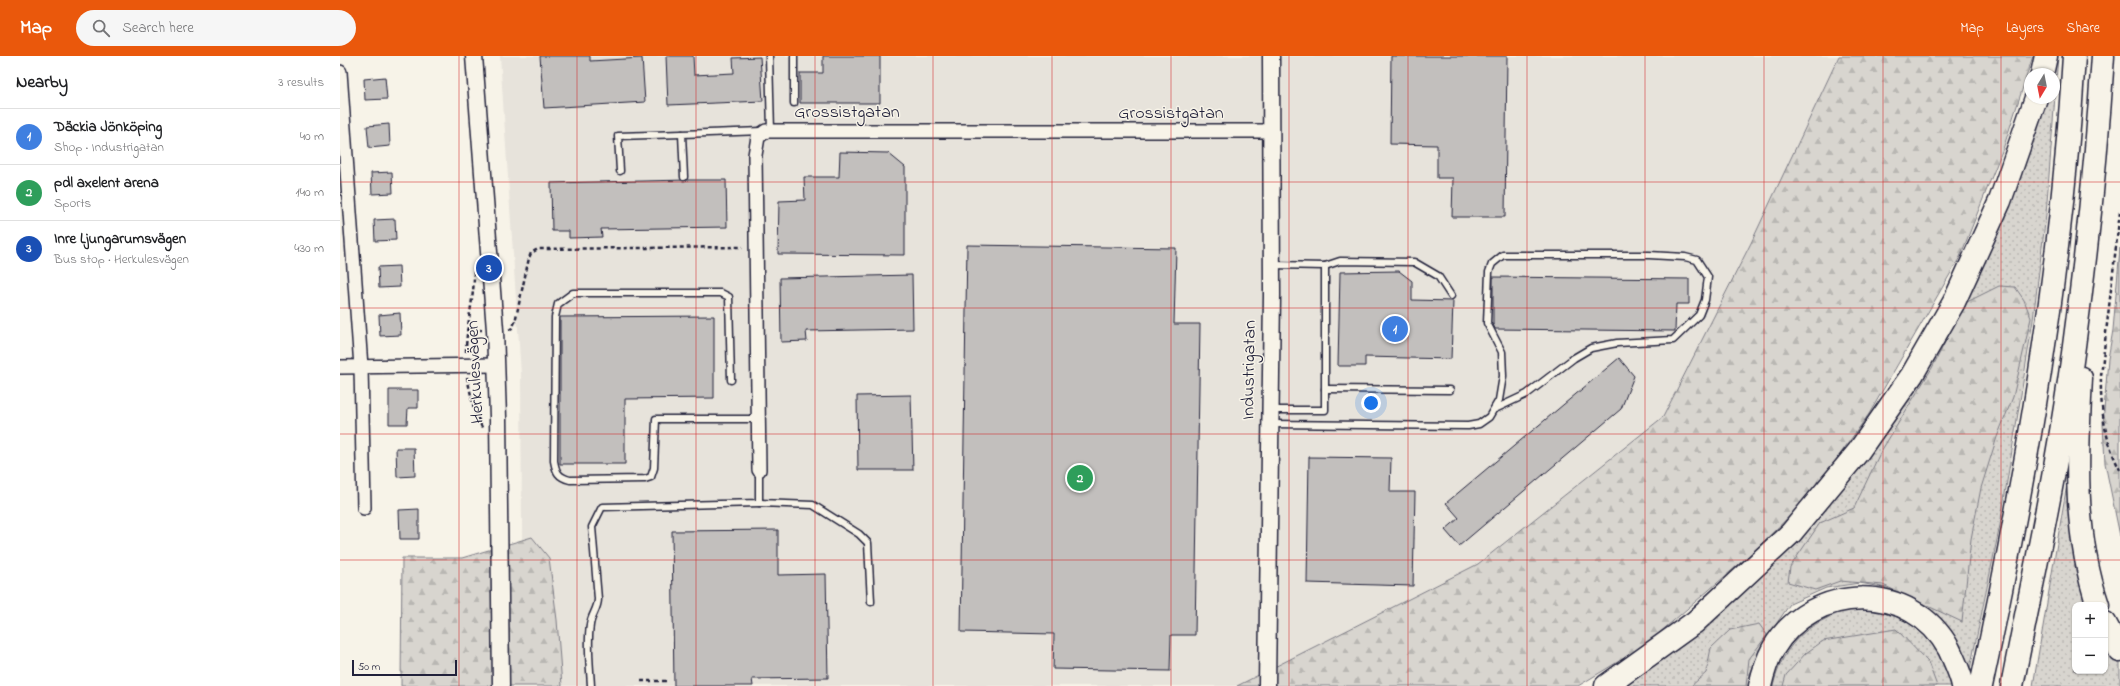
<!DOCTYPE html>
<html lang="en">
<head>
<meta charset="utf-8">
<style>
	:root { --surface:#fff; --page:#f6f6f6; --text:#202124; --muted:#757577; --line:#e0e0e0; --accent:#ea580c }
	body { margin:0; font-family:"Indie Flower",sans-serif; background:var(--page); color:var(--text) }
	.controls { position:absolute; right:12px; bottom:12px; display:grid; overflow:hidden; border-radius:8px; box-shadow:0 1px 3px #0004 }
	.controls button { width:36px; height:36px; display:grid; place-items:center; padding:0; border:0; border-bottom:1px solid var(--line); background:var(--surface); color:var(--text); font:20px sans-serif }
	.compass { position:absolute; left:1684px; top:12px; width:36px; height:36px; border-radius:50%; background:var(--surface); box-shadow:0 1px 3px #0004; rotate:190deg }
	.scale { position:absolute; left:12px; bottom:10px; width:105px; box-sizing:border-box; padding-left:4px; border:2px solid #22223b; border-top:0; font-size:11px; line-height:14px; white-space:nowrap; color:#22223b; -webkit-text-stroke:3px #f7f3e8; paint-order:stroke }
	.you { position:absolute; left:1031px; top:347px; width:14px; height:14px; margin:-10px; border:3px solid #fff; border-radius:50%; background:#1a73e8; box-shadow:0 0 0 6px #1a73e833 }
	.badge { display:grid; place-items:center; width:26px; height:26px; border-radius:50%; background:var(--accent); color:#fff; font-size:13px; font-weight:700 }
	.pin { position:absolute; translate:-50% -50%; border:2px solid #fff; box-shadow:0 1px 4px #0006 }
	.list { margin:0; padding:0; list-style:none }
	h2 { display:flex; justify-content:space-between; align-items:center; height:52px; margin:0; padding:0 16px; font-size:17px }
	h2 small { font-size:13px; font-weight:400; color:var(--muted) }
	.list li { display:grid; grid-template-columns:26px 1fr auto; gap:12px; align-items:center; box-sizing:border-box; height:56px; padding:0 16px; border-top:1px solid var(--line) }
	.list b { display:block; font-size:15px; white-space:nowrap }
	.list p { margin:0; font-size:13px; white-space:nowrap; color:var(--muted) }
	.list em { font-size:13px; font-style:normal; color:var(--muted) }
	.icon { flex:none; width:22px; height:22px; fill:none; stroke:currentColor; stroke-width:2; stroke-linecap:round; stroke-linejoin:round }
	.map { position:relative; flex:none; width:1780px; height:630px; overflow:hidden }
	header { display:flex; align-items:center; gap:24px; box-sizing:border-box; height:56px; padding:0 20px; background:var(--accent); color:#fff }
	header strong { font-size:19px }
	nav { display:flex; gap:22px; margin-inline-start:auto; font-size:14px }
	.search { width:280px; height:36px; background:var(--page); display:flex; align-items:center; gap:10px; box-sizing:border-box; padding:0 14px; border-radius:22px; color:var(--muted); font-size:15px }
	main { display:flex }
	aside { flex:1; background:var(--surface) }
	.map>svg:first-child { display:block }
	.built { fill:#e7e3db }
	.grass { fill:url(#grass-dots); stroke:#7d7c85 }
	.forest { fill:url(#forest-firs); stroke:#7d7c85 }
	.building { fill:#c2bfbd; stroke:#22223b }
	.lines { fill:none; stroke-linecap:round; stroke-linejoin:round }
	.service-casing { stroke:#22223b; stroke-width:9 }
	.minor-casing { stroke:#22223b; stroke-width:16 }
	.tertiary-casing { stroke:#22223b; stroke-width:19 }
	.motorway-casing { stroke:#22223b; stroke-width:25 }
	.path { stroke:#22223b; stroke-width:2.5; stroke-dasharray:4 3; stroke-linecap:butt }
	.service { stroke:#f7f3e8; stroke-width:6 }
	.minor { stroke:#f7f3e8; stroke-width:13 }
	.tertiary { stroke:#f7f3e8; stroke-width:16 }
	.motorway { stroke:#f7f3e8; stroke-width:22 }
	.grid { fill:none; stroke:#d62828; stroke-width:1; stroke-opacity:0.55 }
	.labels { text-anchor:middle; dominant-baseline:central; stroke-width:3; stroke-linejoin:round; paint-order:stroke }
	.street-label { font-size:18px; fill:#22223b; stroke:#f7f3e8 }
</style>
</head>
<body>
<header>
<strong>Map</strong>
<div class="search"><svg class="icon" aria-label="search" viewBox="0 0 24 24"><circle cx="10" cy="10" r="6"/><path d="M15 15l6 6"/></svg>Search here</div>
<nav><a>Map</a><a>Layers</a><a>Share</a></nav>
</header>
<main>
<aside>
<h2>Nearby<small>3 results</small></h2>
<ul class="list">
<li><span class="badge" style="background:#3f7fe0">1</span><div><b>Däckia Jönköping</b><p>Shop · Industrigatan</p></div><em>40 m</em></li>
<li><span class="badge" style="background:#2e9e5b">2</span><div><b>pdl axelent arena</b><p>Sports</p></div><em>140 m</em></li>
<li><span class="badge" style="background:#1a4fb4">3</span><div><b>Inre Ljungarumsvägen</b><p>Bus stop · Herkulesvägen</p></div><em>430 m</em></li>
</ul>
</aside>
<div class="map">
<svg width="1780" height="630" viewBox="0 0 1780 630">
	<defs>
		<pattern id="grass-dots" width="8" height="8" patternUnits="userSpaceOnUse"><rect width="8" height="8" fill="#d8d5cf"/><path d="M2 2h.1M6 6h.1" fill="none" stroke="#b9b7b3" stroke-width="1.8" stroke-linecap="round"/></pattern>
		<pattern id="forest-firs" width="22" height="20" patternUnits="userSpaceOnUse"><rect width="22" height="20" fill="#d8d5cf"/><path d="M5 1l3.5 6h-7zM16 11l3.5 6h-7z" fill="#b9b7b3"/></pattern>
	</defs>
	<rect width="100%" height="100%" fill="#f7f3e8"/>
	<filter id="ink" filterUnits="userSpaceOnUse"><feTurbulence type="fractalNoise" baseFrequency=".025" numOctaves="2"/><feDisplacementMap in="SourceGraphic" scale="8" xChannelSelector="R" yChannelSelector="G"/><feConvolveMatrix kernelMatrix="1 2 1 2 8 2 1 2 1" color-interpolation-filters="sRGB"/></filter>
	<g filter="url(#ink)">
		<path class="built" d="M160,0H1499L1411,187L1323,361L1138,508L897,630H183L181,319Z"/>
		<g class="grass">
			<path d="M1715,0H1718L1706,159L1693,264L1660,469L1630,613L1624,607L1619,588L1607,571L1582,549L1547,532L1520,527L1486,532L1450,548L1430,577L1410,618L1409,630H1286L1365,568L1412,527L1647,197L1698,71L1704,42H1714V18H1710Z"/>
			<path d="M1730,410L1752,549H1735V615H1765V577L1780,605V630H1693Z"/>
			<path d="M1510,553C1525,553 1544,552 1559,559C1578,568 1597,585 1605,606C1608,613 1609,622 1611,630H1433C1444,586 1468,567 1510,553Z"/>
		</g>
		<g class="forest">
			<path d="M1499,0H1693L1664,90L1620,201L1529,358L1470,440L1412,497L1304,590L1238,630H897L1138,508L1323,361L1411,187Z"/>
			<path d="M1780,192V480L1765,407L1763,368L1768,303L1773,274Z"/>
			<path d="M1659,230L1675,231L1684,244L1691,262L1673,341L1657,381L1641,432L1631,483L1622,566L1543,529L1500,525L1475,534L1448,526L1450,511L1480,467L1514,452L1540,397L1592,312L1625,247Z"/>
			<path d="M192,481L209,502L217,564L222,630H61L62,502H122Z"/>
			<path d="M1419,568L1427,579L1409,603L1406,630H1351L1366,617L1371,592L1390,574Z"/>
			<path d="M1556,573L1588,606L1597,630H1443L1446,619L1466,597L1483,585Z"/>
		</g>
		<g class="building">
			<path d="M200,0H250V5L302,2L305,46L204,52Z"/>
			<path d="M326,0H353L354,19L394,17L393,2L420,1L423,45L328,49Z"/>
			<path d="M483,0H540V47H460V17H483Z"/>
			<path d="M1051,0H1167L1165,161H1112L1113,122H1097V89L1050,88Z"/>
			<path d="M45,21L47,43L25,44L24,23Z"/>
			<path d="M49,68L50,90L29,92L27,70Z"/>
			<path d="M500,96L548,97L565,111V199L438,198L439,145L465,144L464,121H499Z"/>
			<path d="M52,116L53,137L32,138L31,117Z"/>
			<path d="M347,124H386L387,171L261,173L262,181L229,182V175H212L211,127Z"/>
			<path d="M55,163L56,184L35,185L34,164Z"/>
			<path d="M627,189L836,192L834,268H860L855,579H831L830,615L713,613L714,578L621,576Z"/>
			<path d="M59,210L60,231L39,232L38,211Z"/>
			<path d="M1059,215L1072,225V244L1113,245L1111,303L1025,301V310H998L1000,216Z"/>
			<path d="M572,219L573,273L466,275L467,285L441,286L440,222Z"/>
			<path d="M1153,221L1349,223V248H1336L1335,275L1155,273L1153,268Z"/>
			<path d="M60,257L61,279L40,280L39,259Z"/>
			<path d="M374,260V342L285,343V408H220V261Z"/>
			<path d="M1279,302L1294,320L1281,353L1119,490L1105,474L1119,462L1106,447Z"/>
			<path d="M49,334H78V352H68L67,368H49Z"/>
			<path d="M571,339L573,414H518L517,340Z"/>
			<path d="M56,392H74L75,420L57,421Z"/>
			<path d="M969,401L1051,402L1050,436H1075L1073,530L967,527Z"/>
			<path d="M79,453V483H60L59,454Z"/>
			<path d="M438,474V519L486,518L488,622L412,623L413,630H334L332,475Z"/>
		</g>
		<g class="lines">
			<g class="service-casing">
				<g id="service">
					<path d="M429,0L431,75"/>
					<path d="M454,0V47"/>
					<path d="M280,115L278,80L342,78"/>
					<path d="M344,121L342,78L422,75"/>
					<path d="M985,210L1000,205L1074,206L1098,220L1111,240"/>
					<path d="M391,324L389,241L381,237H233L218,248L215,261L214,405C216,416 218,421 230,424L305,423L311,421L314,412L316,363H418"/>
					<path d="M985,333L1110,334"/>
					<path d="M931,354H985V210L933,209"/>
					<path d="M930,368L1128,370L1139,368L1149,361L1159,344L1163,320L1162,296L1147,267L1149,216L1152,208L1163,199H1309L1345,201L1357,204L1368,221L1365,244L1359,259L1333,284L1277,287L1251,292L1234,302L1187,338L1155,353"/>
					<path d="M419,447L473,449L519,478L528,487L531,546"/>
					<path d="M251,630C250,610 247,589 250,569C251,559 258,553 258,543L252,471L262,451L419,447V414"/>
				</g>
			</g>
			<g class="minor-casing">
				<g id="minor">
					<path d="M0,16L21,311L24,452"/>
					<path d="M0,311L156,309"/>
					<path d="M419,414L415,99L418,81L426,75H930"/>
				</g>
			</g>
			<g class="tertiary-casing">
				<g id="tertiary">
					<path d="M134,0L155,274L158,361L161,630"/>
					<path d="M927,630L932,239L931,0"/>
				</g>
			</g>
			<g class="motorway-casing">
				<g id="motorway">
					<path d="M1702,18L1706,0"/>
					<path d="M1741,322C1737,398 1733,476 1758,549"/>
					<path d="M1765,567L1780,595"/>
					<path d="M1266,630L1355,566L1451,477L1518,396L1572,319L1614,246L1660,145L1696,42"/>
					<path d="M1420,630C1423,617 1427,604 1433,593C1472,526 1572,525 1609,593C1614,604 1621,618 1623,630"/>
					<path d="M1641,630C1686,422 1722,212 1734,0"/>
					<path d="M1672,630C1694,517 1719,404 1734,290C1747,194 1757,97 1763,0"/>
				</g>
			</g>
			<g class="path">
				<path d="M1780,156L1761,320C1760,352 1765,385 1780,414"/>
				<path d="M126,274H142"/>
				<path d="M169,274L172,272L175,266L189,202L191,197L198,193L403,191"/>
				<path d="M126,296C126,268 135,241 134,212"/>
				<path d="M127,321L134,353L143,374"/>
				<path d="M301,625H327"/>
			</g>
			<use href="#service" class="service"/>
			<use href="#minor" class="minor"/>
			<use href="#tertiary" class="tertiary"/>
			<use href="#motorway" class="motorway"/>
		</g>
	</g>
	<path class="grid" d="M119,0V630M237,0V630M356,0V630M475,0V630M593,0V630M712,0V630M831,0V630M949,0V630M1068,0V630M1187,0V630M1305,0V630M1424,0V630M1543,0V630M1661,0V630M0,126H1780M0,252H1780M0,378H1780M0,504H1780"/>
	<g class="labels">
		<g class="street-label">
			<text x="507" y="57">Grossistgatan</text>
			<text x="831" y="58">Grossistgatan</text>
			<text transform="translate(910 314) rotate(-89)">Industrigatan</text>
			<text transform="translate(136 316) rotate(-93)">Herkulesvägen</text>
		</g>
	</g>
</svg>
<div class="controls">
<button>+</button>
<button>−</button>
</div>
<svg class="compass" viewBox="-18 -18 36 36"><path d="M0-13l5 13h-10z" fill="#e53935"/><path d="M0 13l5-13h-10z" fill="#757577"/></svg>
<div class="scale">50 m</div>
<div class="you"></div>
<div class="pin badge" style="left:1055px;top:273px;background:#3f7fe0">1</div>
<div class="pin badge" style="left:740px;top:422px;background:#2e9e5b">2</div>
<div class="pin badge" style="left:149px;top:212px;background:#1a4fb4">3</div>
</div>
</main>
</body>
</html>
